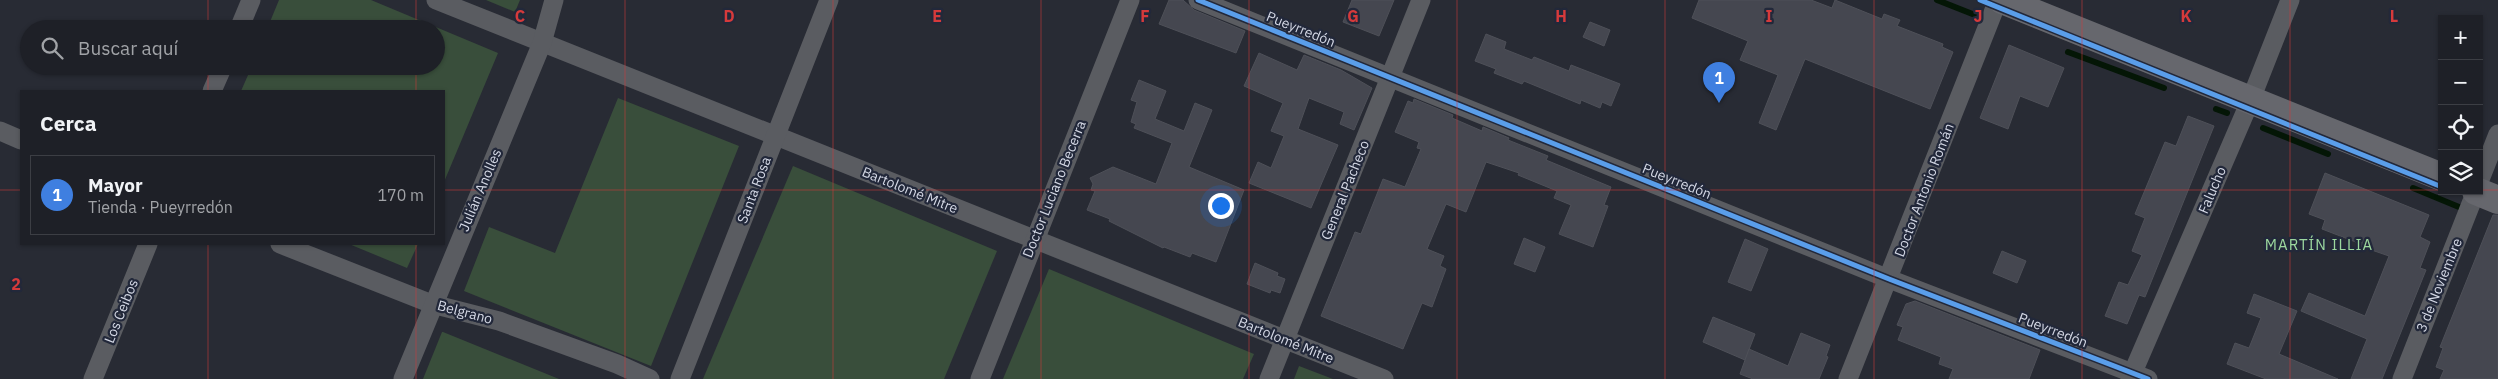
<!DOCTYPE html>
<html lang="es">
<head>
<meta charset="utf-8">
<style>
	:root { --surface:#1e2027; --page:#26282f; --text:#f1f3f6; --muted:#a1a3a7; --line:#3c3e44; --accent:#0b8043 }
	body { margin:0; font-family:"IBM Plex Sans",sans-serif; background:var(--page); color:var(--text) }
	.controls { position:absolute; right:15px; top:15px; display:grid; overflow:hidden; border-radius:0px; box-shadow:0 1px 4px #0004 }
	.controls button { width:45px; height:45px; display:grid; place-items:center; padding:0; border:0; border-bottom:1px solid var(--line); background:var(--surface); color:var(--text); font:25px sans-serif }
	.you { position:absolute; left:1220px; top:205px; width:18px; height:18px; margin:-12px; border:4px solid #fff; border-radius:50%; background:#1a73e8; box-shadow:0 0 0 8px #1a73e833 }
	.badge { display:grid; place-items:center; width:32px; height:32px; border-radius:50%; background:var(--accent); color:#fff; font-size:16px; font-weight:700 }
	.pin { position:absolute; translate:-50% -41px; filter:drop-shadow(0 1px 2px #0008) }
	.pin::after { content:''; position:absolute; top:26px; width:18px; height:15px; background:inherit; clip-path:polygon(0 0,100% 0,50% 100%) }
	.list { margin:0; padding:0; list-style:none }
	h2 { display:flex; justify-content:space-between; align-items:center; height:65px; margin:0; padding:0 20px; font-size:21px }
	h2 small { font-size:16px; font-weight:400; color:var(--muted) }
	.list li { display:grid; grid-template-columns:32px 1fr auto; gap:15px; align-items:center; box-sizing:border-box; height:80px; margin:0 10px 10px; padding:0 10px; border:1px solid var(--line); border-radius:0px }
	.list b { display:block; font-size:19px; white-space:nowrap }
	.list p { margin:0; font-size:16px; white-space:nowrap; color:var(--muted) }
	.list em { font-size:16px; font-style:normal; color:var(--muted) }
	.icon { flex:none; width:28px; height:28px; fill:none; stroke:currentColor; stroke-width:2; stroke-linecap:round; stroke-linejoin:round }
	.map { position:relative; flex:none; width:2498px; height:379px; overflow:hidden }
	.search { position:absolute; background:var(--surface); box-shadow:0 1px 4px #0004; left:20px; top:20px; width:425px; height:55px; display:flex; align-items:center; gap:12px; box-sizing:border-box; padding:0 18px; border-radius:28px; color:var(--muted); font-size:19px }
	.panel { position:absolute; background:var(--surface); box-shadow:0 1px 4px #0004; left:20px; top:90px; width:425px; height:155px; border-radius:0px }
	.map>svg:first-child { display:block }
	.green { fill:#394e3b }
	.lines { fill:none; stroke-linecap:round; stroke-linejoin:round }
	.stream { stroke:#041606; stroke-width:6 }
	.building { fill:#454750; stroke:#4e5058 }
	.street { stroke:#5a5c61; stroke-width:19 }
	.primary { stroke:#66676d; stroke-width:28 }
	.cycleway-casing { stroke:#22283a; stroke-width:8 }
	.cycleway { stroke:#5a9eea; stroke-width:5 }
	.grid { fill:none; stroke:#d63a3b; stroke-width:1; stroke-opacity:0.55 }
	.labels { text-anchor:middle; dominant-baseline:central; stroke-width:4.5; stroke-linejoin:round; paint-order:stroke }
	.street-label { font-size:14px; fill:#d4d8e5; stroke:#22283a }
	.neighbourhood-label { font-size:15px; letter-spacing:1px; fill:#9dd89e; stroke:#22283a }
	.grid-label { font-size:16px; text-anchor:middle; font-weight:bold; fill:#d63a3b; stroke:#22283a; stroke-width:4.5; stroke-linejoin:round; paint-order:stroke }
</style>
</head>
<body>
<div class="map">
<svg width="2498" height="379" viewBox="0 0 2498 379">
	<rect width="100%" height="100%" fill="#282b34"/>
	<g class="green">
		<path d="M279,0H371L498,53L444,182V91H241L252,66H436V29H267Z"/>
		<path d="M486,0H520L515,12Z"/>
		<path d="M618,98L739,146L651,366L464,291L489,227L555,253Z"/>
		<path d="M793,166L997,251L944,379H703Z"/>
		<path d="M349,244H418L407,268Z"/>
		<path d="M1049,269L1254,354L1243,379H1003Z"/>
		<path d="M442,332H443L559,379H423Z"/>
		<path d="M1299,366L1333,379H1294Z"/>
	</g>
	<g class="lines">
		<g class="stream">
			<path d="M1937,0L1975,15"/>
			<path d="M2068,52L2164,88"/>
			<path d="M2216,109L2227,113"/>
			<path d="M2263,128L2328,154"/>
			<path d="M2413,188L2459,207"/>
		</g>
	</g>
	<g class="building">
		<path d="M1169,0H1183L1194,10L1245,31L1236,53L1159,24Z"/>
		<path d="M1352,0H1394L1379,36L1343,22Z"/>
		<path d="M1699,0H1811L1832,8L1835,0L1882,19L1884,14L1900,20L1897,26L1943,44L1942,47L1953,52L1930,109L1805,59L1776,130L1759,123L1778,75L1740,60L1748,41L1692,18Z"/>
		<path d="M1590,22L1610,30L1604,46L1583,37Z"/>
		<path d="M1486,34L1506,42L1504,49L1532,60L1534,57L1569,71L1571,65L1620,84L1611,106L1602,102L1600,108L1581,100L1580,104L1524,81L1522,84L1494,73L1496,69L1475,61Z"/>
		<path d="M2009,45L2064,68L2048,107L2020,96L2008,129L1980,118Z"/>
		<path d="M1259,53L1297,70L1304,55L1341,70L1372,88L1354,130L1340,124L1344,112L1309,98L1298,129L1338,145L1311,208L1249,183L1258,162L1271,168L1284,136L1271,131L1283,103L1244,86Z"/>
		<path d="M1139,80L1166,91L1155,119L1184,131L1195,103L1212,110L1189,167L1244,190L1216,262L1192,253L1190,257L1164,247L1163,248L1109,221L1110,219L1087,210L1095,191L1091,190L1093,184L1090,178L1113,167L1156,184L1172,143L1134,128L1136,124L1131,122L1137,102L1131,100Z"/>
		<path d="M1414,99L1453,115L1452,118L1482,131L1483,127L1509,138L1508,140L1548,156L1546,160L1611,187L1604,205L1608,206L1593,247L1559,234L1571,205L1554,198L1557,191L1518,175L1519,173L1486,162L1466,212L1446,204L1427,249L1444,256L1440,266L1446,269L1432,307L1422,303L1403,349L1321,316L1355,232L1361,234L1383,179L1405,187L1421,149L1417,148L1419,142L1395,132L1408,101L1413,103Z"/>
		<path d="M2188,116L2214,126L2145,297L2139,295L2127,324L2105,316L2119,282L2128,285L2142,255L2132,251L2145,218L2135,214L2165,142L2176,146Z"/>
		<path d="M2325,173L2429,215L2420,237L2430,242L2420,268L2426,270L2382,379H2351L2367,339L2301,311L2309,293L2365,316L2389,256L2360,246L2361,244L2322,229L2325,220L2309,214Z"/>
		<path d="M2493,215H2498V379H2440L2444,370L2436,367L2443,348L2440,347Z"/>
		<path d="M1524,238L1545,247L1535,272L1514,264Z"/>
		<path d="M1745,239L1768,249L1751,291L1728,282Z"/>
		<path d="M2002,251L2026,261L2017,283L1993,273Z"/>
		<path d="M1255,263L1278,273L1277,276L1285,279L1280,293L1271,290L1270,293L1247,284Z"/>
		<path d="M2254,294L2297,311L2279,354L2338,379H2266L2227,364L2235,343L2249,348L2261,318L2247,313Z"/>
		<path d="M1915,301L2040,350L2029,379H1949L1953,369L1939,364L1941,357L1898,340L1903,327L1897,325L1906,304Z"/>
		<path d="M1713,317L1755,334L1745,360L1703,342Z"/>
		<path d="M1801,333L1830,345L1826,356L1828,357L1819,379H1753L1740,374L1749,349L1788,366Z"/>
	</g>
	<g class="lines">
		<g class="street">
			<path d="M436,0L1384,379"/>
			<path d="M1198,0L1889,279L2148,379"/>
			<path d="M239,29L251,0"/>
			<path d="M212,91L223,66"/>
			<path d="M0,131L21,140"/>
			<path d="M2479,182L2498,134"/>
			<path d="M280,244L432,304L499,321L617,364L650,379"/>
			<path d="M93,379L148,244"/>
			<path d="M403,379L542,43L554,0"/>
			<path d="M680,379L829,0"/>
			<path d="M980,379L1130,0"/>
			<path d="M1269,379L1421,0"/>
			<path d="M1848,379L1998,0"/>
			<path d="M2130,379L2251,99L2290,0"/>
			<path d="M2402,379L2476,191"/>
		</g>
		<g class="primary">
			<path d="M2002,0L2442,177"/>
			<path d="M2476,191L2498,200"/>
		</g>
		<g class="cycleway-casing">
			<g id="cycleway">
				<path d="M1198,0L1889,279L2148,379"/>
				<path d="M1980,0L2442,187"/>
			</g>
		</g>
		<use href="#cycleway" class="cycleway"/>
	</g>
	<path class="grid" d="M208,0V29M416,0V29M625,0V379M833,0V379M1041,0V379M1249,0V379M1457,0V379M1665,0V379M1874,0V379M2082,0V379M2290,0V379M208,66V91M416,66V91M0,190H21M444,190H2442M2479,190H2498M208,244V379M416,244V379"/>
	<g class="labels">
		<g class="street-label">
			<text transform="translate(1301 29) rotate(22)">Pueyrredón</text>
			<text transform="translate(1677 181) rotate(22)">Pueyrredón</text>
			<text transform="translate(1054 189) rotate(-68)">Doctor Luciano Becerra</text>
			<text transform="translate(480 190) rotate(-67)">Julián Anolles</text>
			<text transform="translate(754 190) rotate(-69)">Santa Rosa</text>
			<text transform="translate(910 190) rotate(22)">Bartolomé Mitre</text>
			<text transform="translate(1345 190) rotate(-68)">General Pacheco</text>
			<text transform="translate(1924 190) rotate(-69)">Doctor Antonio Román</text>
			<text transform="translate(2212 190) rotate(-67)">Falucho</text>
			<text transform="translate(2439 285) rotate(-68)">3 de Noviembre</text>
			<text transform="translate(121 311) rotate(-68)">Los Ceibos</text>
			<text transform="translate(465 312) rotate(15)">Belgrano</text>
			<text transform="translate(2053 330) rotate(21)">Pueyrredón</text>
			<text transform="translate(1286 340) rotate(22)">Bartolomé Mitre</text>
		</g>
		<g class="neighbourhood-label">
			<text x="2319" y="244">MARTÍN ILLIA</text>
		</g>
	</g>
	<g class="grid-label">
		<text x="520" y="22">C</text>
		<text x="729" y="22">D</text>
		<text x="937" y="22">E</text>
		<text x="1145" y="22">F</text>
		<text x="1353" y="22">G</text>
		<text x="1561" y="22">H</text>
		<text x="1769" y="22">I</text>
		<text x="1978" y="22">J</text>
		<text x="2186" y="22">K</text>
		<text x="2394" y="22">L</text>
		<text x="16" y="290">2</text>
	</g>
</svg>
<div class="controls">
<button>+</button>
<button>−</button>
<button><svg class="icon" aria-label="locate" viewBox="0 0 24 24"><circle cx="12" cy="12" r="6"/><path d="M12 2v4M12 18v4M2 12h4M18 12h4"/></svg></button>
<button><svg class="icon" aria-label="layers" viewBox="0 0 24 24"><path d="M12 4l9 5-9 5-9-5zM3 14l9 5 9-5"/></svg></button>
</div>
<div class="you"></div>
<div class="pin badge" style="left:1719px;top:103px;background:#3f7fe0">1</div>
<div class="search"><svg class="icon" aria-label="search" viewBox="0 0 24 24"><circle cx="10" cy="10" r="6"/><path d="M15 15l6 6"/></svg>Buscar aquí</div>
<section class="panel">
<h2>Cerca<small></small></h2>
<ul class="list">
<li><span class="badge" style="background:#3f7fe0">1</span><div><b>Mayor</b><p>Tienda · Pueyrredón</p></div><em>170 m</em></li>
</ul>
</section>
</div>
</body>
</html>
